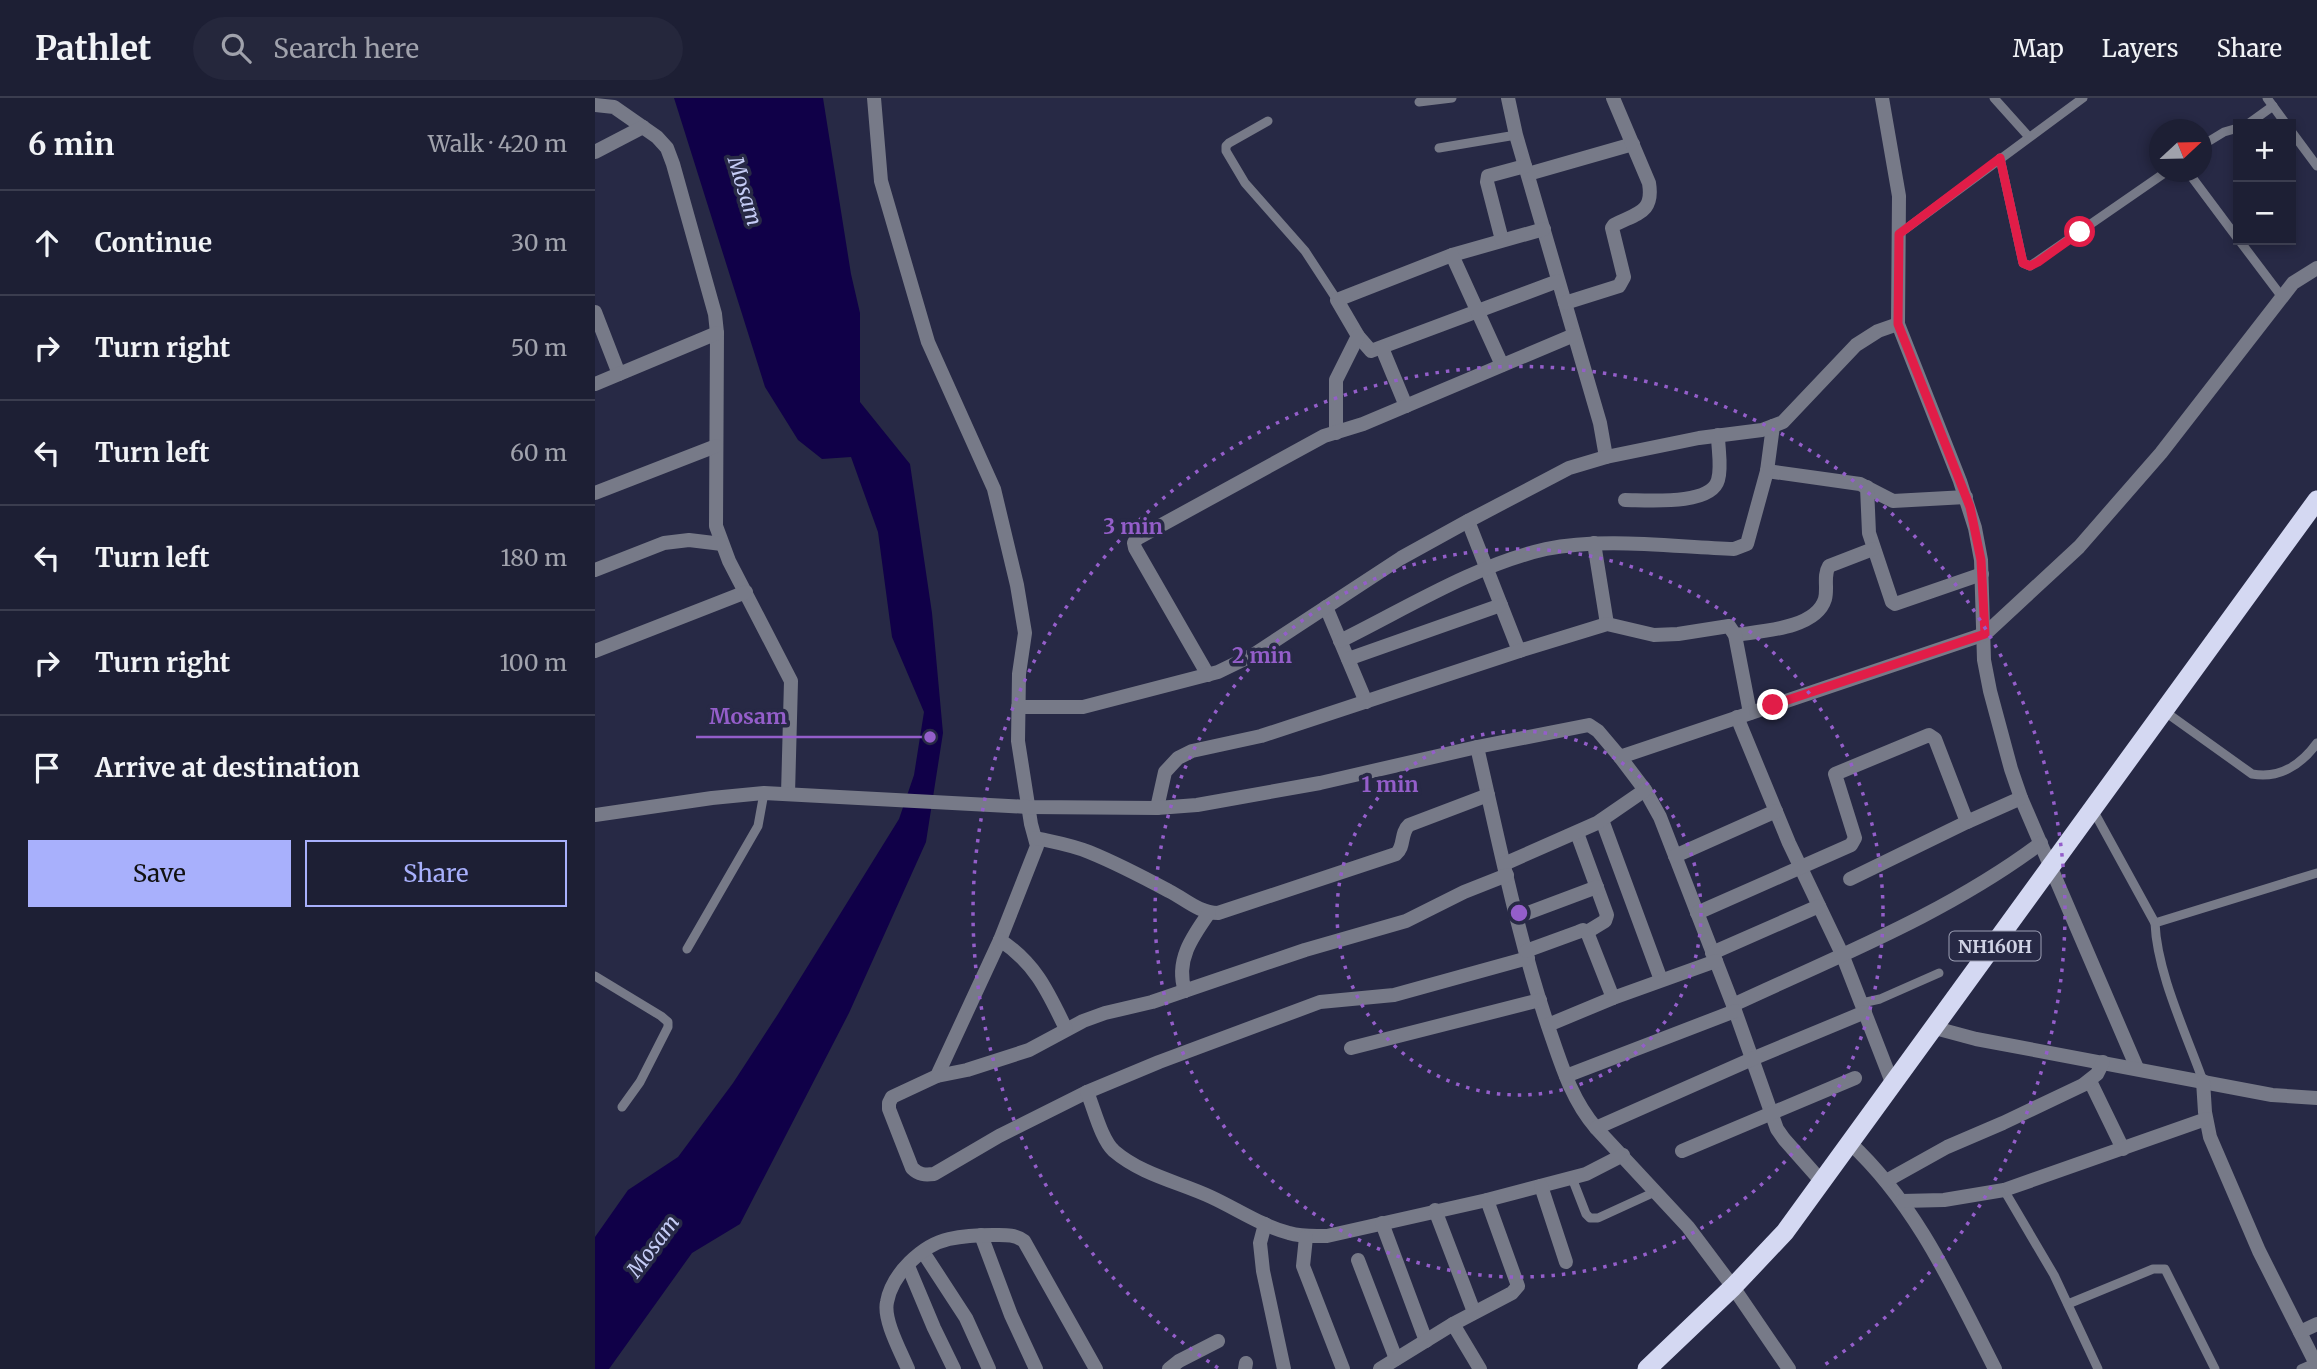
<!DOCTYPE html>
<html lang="en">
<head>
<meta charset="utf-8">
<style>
	:root { --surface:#1d1f34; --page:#25273c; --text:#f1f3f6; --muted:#a0a2ac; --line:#3b3d4f; --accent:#a8b0fc }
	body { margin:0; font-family:Merriweather,serif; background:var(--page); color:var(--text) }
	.controls { position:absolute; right:21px; top:21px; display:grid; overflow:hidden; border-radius:0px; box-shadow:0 4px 10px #0003 }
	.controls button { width:63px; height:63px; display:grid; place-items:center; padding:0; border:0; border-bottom:2px solid var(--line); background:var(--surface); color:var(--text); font:35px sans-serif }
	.compass { position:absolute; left:1554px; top:21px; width:63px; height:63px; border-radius:50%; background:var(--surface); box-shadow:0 4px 10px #0003; rotate:68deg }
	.stop { position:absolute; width:21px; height:21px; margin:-16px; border:5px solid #e11d48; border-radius:50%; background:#fff }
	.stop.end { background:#e11d48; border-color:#fff; box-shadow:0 2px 7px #0008 }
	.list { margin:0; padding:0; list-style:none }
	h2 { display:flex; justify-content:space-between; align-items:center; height:91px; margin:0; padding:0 28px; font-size:30px }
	h2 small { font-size:23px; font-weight:400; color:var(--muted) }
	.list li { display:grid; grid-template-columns:46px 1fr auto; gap:21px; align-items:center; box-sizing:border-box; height:105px; padding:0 28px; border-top:2px solid var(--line) }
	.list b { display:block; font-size:26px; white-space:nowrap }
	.list em { font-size:23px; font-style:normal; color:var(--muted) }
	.actions { display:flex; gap:14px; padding:21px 28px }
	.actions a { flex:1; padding:16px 0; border:2px solid var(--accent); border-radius:0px; text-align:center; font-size:24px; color:var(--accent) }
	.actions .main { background:var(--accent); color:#111 }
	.icon { flex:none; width:38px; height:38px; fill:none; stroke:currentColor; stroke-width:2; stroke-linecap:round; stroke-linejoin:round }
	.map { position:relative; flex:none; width:1722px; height:1271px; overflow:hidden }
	header { display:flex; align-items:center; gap:42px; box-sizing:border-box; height:98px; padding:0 35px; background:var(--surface); border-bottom:2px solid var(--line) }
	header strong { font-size:33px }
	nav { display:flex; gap:38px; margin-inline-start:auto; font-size:24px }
	.search { width:490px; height:63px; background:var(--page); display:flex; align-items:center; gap:18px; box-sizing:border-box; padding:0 24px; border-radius:38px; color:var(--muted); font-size:26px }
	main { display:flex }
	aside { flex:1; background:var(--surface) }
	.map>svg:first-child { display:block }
	.water { fill:#100048 }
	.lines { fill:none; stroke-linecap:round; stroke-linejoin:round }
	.service { stroke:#777a88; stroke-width:9 }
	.minor { stroke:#777a88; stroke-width:14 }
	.trunk { stroke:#d4d8f2; stroke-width:19 }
	.route { stroke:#e11d48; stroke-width:9 }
	.ring { fill:none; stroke:#945eca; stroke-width:3.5; stroke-dasharray:3.5 7 }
	.labels { text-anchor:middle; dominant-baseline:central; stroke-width:7; stroke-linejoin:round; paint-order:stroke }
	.shield { fill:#272945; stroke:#9da0b5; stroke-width:2 }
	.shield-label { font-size:18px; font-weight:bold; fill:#d0d3e5 }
	.water-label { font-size:21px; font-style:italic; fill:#c5ccf6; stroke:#272945 }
	.centre { fill:#945eca; stroke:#272945; stroke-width:3.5 }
	.ring-label { font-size:21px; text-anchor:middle; font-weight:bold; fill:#945eca; stroke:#272945; stroke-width:7; stroke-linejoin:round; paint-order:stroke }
	.leader { fill:none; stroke:#945eca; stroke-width:2.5 }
	.callout-dot { fill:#945eca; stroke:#272945; stroke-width:2.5 }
	.callout-label { font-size:21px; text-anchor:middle; font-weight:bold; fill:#945eca; stroke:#272945; stroke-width:7; stroke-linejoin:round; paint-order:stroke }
</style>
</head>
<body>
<header>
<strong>Pathlet</strong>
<div class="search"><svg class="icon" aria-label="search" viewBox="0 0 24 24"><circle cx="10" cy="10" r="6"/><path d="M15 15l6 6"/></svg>Search here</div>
<nav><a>Map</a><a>Layers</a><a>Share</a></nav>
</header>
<main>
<aside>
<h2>6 min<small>Walk · 420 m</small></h2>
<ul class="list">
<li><svg class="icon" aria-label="ahead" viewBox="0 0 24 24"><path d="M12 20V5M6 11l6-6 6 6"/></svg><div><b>Continue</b></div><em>30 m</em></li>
<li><svg class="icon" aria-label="right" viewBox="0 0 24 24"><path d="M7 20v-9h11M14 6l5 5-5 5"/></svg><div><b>Turn right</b></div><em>50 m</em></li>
<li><svg class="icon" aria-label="left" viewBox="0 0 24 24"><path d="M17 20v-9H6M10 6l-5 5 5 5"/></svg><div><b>Turn left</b></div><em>60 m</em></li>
<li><svg class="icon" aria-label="left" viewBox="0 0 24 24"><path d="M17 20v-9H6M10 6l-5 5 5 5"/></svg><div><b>Turn left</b></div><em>180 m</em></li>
<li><svg class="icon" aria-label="right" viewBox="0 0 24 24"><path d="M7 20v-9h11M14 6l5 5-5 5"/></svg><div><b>Turn right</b></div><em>100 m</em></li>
<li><svg class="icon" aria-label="arrive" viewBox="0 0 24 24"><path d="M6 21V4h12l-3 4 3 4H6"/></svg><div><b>Arrive at destination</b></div></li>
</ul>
<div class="actions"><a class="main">Save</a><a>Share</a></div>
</aside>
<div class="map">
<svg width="1722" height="1271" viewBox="0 0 1722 1271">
	<rect width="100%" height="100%" fill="#272945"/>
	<path class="water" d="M79,0H228L256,176L265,215V304L315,366L337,515L348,635L331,744L254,915L145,1126L97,1155L14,1271H0V1139L33,1092L83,1059L138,985L183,916L304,721L319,677L329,614L297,539L283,434L256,359L227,361L203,342L170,289Z"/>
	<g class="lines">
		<g class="service">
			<path d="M1399,0L1434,39"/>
			<path d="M1672,0L1691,26"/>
			<path d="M824,4L857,0"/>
			<path d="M673,23L634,45L631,48V53L650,85L710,153L742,202"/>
			<path d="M1653,26L1678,8"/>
			<path d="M1696,33L1722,68"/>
			<path d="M1606,48L1629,34L1643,30"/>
			<path d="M844,50L921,37"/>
			<path d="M1405,60L1428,165L1435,168L1571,74"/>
			<path d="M1593,74L1643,141"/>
			<path d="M1304,136L1488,0"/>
			<path d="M1644,142L1687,199"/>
			<path d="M1569,613L1657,676C1684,681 1706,667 1722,645"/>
			<path d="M1498,712L1560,825L1722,775"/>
			<path d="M1560,825C1562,875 1591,935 1608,983"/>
			<path d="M92,851L163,728L169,695"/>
			<path d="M0,878L66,918L73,924V929L45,984L27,1009"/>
			<path d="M1267,905L1285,901L1344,875"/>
			<path d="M977,1080L991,1116L995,1120H1003L1062,1093"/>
			<path d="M1409,1092L1459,1177L1503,1271"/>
			<path d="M1473,1206L1558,1171H1570L1620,1271"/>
			<path d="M1706,1271L1720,1265"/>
		</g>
		<g class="minor">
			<path d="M279,0L286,83L333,244L399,391L422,487L430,535L424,576L423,643L436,726L442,748L405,842L342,978"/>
			<path d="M913,0L921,37L1005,325L1011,359"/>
			<path d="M1287,0L1304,98L1303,226L1365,383L1380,430L1386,462L1389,562L1395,593L1416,671L1426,700L1542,970"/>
			<path d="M0,7L19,9L62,39L72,50L78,66L120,216L122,235L121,428L134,463L196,583L193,696"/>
			<path d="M0,54L48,29"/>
			<path d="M933,76L1038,46"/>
			<path d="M949,131L857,157L742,202L763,238L776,253L963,183"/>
			<path d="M907,142L892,84L893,78L930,68"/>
			<path d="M857,157L907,267"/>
			<path d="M970,205L1024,188L1029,179L1017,130L1019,127C1042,115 1059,115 1054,85L1018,0"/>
			<path d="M0,214L24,276"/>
			<path d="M787,250L811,308"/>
			<path d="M0,286L122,235"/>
			<path d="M741,335V282L763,238"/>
			<path d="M1172,373L1265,386L1298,403L1371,399"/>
			<path d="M1272,389L1274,435L1297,504L1300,506L1387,476"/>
			<path d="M0,395L121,348"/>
			<path d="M1030,402C1051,402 1116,408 1123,382C1127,369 1123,351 1123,337"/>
			<path d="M873,423L924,553"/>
			<path d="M999,445L1012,526"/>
			<path d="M0,472L69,445L94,442L127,446"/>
			<path d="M731,509L771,604"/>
			<path d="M1140,537C1166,533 1221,531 1230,501C1233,490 1228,478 1234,468L1278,451"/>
			<path d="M745,543C810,511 880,467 951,451C1009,439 1079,449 1139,451L1152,446L1172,373L1178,328"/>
			<path d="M0,553L151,494"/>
			<path d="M753,561L906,507"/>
			<path d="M613,577L540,450L539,445L541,441L729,338L768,326L979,237"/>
			<path d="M423,609H488L623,574L658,557L806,460L873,423L974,370L1011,359L1104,340L1167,332L1188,324L1261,247L1283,233L1303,226"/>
			<path d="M1142,619L1194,745L1247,856L1298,987"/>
			<path d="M882,649C904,744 923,841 955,934C967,969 977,1002 1001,1030L1093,1129L1138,1189L1194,1271"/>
			<path d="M1025,659L1050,692L1065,719L1138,907L1182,1031L1189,1041L1227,1084"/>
			<path d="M562,710L570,674L583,660L597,653L666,638L924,553L1012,526L1059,537L1083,536L1134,528L1140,537L1155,615"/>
			<path d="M0,717L117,700L169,695L433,709L562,710L602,707L725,685L882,649L994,627L1003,633L1025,659L1390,536L1484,449L1566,355L1698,185L1722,170"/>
			<path d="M1007,722L1066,882"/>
			<path d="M982,735L1012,817L1010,823L992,834"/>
			<path d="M441,740C459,744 477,747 494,754C521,765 548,779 574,793C590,801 604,815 623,815L801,756C810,749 805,735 814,727L893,697"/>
			<path d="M1080,758L1181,713"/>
			<path d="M909,766L1002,725L1050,692"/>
			<path d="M912,777L869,794L811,823L710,852L557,904L510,915L488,923L434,952L372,972L342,978L297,999L294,1005V1011L317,1070C324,1077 330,1077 339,1076L404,1038L492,994L564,964L725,904L799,897L933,860"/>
			<path d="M1255,781L1372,724"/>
			<path d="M1102,815L1256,747L1260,740L1240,676L1334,637L1340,641L1372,724L1426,700"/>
			<path d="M922,819L1002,789"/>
			<path d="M405,842C441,866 453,894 471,931"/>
			<path d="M931,853L983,834L988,832L992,834L1018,900"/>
			<path d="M1117,855L1224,808"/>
			<path d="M590,893C580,863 597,839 614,815"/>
			<path d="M1138,907C1243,858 1353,815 1446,745"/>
			<path d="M953,927L1018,900L1121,863"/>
			<path d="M1340,930L1381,941L1677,997L1722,1000"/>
			<path d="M756,950L945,902"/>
			<path d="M971,978L1140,913"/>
			<path d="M1495,983L1528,1051"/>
			<path d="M1608,983L1610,1014L1615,1039L1664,1153L1722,1268"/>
			<path d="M492,994C499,1010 506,1041 519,1053C547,1077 584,1084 616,1099C642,1111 667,1128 694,1135C707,1139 719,1138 732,1138L892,1102L991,1076L1028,1057"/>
			<path d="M1001,1030L1157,961L1270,914"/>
			<path d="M1255,1045C1322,1107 1359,1191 1400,1271"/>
			<path d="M1087,1053L1260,980"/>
			<path d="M1291,1083L1352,1049L1408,1025L1488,987L1502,976L1508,964"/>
			<path d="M946,1088L971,1164"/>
			<path d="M1307,1103L1349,1102L1409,1092L1611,1021"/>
			<path d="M840,1112L879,1214"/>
			<path d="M787,1125L831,1243"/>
			<path d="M670,1126L665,1145L668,1173L689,1271"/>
			<path d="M386,1137L416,1217L441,1271"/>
			<path d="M711,1139L708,1168L748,1271"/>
			<path d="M328,1154L371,1220L394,1271"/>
			<path d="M763,1162L801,1261"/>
			<path d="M313,1168L339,1230L359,1271"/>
			<path d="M858,1226L917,1195L923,1188L892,1102"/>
			<path d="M1705,1234L1722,1226"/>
			<path d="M313,1271C306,1254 288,1222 292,1204C297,1176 327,1147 354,1141C368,1138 383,1137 398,1137C410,1137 419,1136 429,1143L501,1271"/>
			<path d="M574,1271L584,1263L623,1243"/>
			<path d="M650,1271L651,1265"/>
			<path d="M785,1271L858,1226L885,1271"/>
		</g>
		<path class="trunk" d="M1052,1271L1138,1189L1190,1134L1722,402"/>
	</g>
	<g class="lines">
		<path class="route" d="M1178,607L1390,536L1386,462L1375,409L1303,226L1304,136L1405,60L1428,165L1435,168L1443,164L1485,134"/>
	</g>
	<g class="ring">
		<circle cx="924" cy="815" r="182"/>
		<circle cx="924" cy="815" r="364"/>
		<path d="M623 1270A546 546 0 1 1 1225 1270"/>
	</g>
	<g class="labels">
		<rect class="shield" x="1354.5" y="833.5" width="91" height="29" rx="5"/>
		<g class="shield-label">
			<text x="1400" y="848">NH160H</text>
		</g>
		<g class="water-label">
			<text transform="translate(150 93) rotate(73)">Mosam</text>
			<text transform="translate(58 1148) rotate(-53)">Mosam</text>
		</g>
	</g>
	<circle cx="924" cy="815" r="10" class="centre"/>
	<g class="ring-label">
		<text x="538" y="436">3 min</text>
		<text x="667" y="565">2 min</text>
		<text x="795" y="694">1 min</text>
	</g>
	<path class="leader" d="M335 639L206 639H101"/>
	<circle class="callout-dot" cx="335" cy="639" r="7"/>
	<g class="callout-label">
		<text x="153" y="626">Mosam</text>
	</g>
</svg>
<div class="controls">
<button>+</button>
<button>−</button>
</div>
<svg class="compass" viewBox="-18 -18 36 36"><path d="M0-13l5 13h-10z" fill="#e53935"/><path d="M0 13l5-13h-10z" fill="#a0a2ac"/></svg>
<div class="stop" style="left:1485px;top:134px"></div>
<div class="stop end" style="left:1178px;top:607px"></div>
</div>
</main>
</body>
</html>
